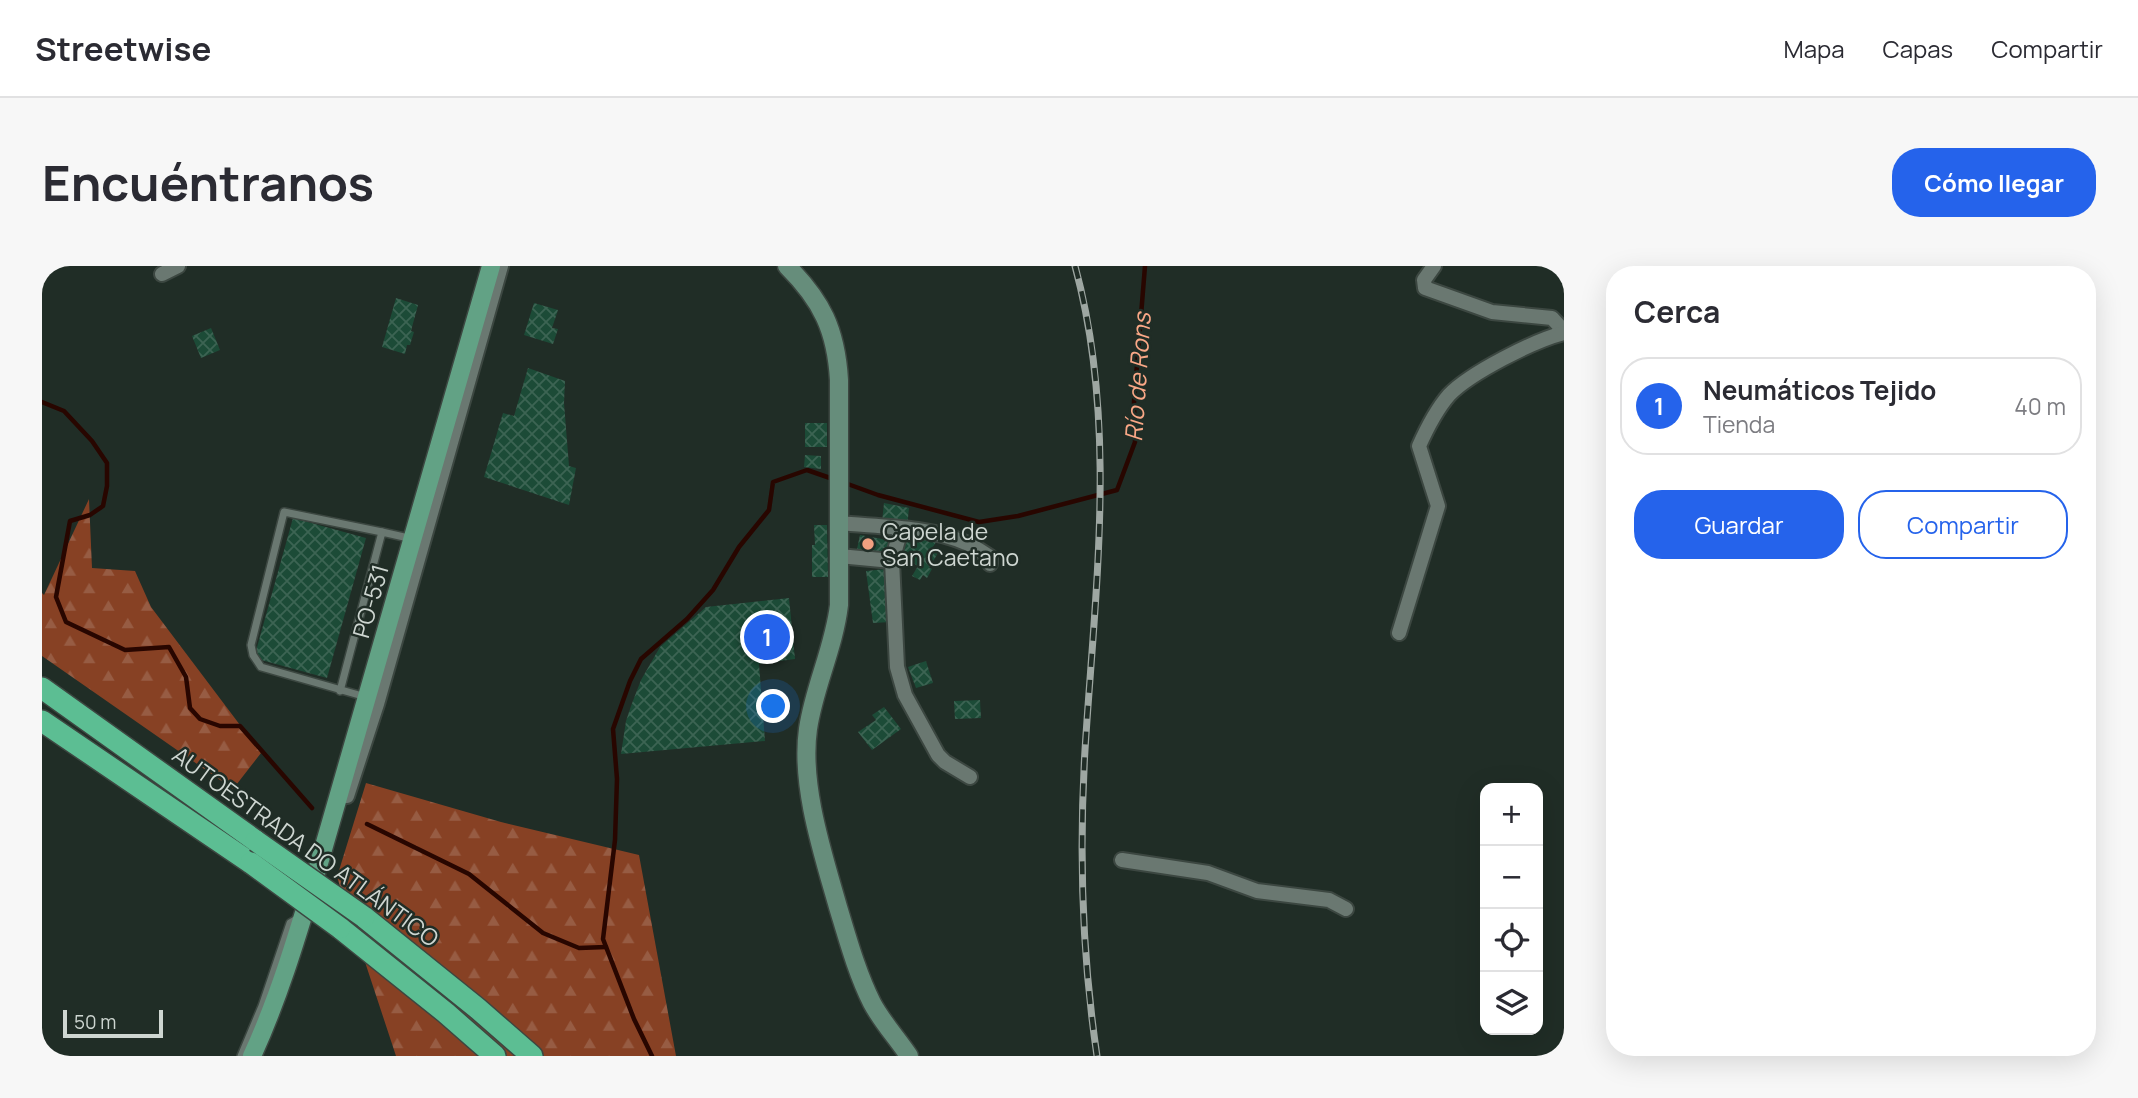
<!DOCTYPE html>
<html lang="es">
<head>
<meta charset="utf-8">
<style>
	:root { --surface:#fff; --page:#f7f7f7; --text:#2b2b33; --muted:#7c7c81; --line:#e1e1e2; --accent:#2563eb }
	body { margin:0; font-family:Manrope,sans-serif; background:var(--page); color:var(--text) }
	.controls { position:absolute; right:21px; bottom:21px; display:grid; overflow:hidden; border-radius:14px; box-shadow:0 7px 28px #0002 }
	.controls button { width:63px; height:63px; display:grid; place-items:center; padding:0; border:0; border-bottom:2px solid var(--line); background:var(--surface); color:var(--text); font:35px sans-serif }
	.scale { position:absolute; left:21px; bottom:18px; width:100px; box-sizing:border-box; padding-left:7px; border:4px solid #ced6d1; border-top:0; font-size:19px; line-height:24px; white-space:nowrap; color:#ced6d1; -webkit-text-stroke:5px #202d26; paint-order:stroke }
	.you { position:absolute; left:732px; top:441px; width:24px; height:24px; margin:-18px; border:5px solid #fff; border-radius:50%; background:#1a73e8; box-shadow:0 0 0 10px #1a73e833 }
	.badge { display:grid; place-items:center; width:46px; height:46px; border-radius:50%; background:var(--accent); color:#fff; font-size:23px; font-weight:700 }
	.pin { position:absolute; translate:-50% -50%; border:4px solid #fff; box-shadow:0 2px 7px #0006 }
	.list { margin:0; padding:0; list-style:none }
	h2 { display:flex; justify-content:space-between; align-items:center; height:91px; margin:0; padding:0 28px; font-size:30px }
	h2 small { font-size:23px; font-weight:400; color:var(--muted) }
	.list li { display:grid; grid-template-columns:46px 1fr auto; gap:21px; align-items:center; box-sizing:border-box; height:98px; margin:0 14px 14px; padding:0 14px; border:2px solid var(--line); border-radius:28px }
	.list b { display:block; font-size:26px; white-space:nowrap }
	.list p { margin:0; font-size:23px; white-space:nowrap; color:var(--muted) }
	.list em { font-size:23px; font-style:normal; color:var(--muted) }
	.actions { display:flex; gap:14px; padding:21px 28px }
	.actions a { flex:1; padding:16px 0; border:2px solid var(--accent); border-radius:28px; text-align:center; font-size:24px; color:var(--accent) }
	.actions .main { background:var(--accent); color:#fff }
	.icon { flex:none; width:38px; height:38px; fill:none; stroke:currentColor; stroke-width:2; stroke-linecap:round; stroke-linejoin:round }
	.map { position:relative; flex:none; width:1522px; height:790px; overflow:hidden; border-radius:28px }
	header { display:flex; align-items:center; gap:42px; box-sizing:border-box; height:98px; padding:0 35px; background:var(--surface); border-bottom:2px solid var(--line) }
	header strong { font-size:33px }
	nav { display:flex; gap:38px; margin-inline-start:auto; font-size:24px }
	.intro { display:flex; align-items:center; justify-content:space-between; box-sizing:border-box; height:168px; padding:0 42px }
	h1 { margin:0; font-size:49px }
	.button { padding:18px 32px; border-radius:28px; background:var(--accent); color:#fff; font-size:24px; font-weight:700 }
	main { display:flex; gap:42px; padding:0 42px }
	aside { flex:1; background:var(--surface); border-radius:28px; box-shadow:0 7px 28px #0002 }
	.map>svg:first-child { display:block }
	.forest { fill:url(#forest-firs) }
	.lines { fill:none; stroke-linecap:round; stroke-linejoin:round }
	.stream { stroke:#280600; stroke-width:4.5 }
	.building { fill:url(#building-cross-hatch) }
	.service-casing { stroke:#3c4741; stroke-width:10 }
	.minor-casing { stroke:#3c4741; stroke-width:18 }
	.secondary-casing { stroke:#3c4741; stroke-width:21 }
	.primary-casing { stroke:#3c4741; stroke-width:21 }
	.motorway-casing { stroke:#3c4741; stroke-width:24 }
	.service { stroke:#6a7871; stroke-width:7 }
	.minor { stroke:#6a7871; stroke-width:14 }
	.secondary { stroke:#668d7b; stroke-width:18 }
	.primary { stroke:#62a285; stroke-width:18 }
	.motorway { stroke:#5cbe93; stroke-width:21 }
	.rail-casing { stroke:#9ea7a2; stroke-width:7 }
	.rail { stroke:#202d26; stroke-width:4.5; stroke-dasharray:13; stroke-linecap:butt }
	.motorway-bridge-casing { stroke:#3c4741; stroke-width:24; stroke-linecap:butt }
	.motorway-bridge { stroke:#5cbe93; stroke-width:21 }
	.poi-dot { fill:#f2a080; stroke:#202d26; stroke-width:2.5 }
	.labels { text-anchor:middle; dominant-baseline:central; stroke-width:5; stroke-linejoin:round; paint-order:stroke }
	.poi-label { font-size:23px; fill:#ced6d1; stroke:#202d26; text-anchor:start }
	.street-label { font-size:23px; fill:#ced6d1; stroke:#202d26 }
	.water-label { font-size:24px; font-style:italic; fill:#faa887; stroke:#202d26 }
</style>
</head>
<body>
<header>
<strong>Streetwise</strong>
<nav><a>Mapa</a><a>Capas</a><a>Compartir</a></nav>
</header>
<div class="intro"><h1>Encuéntranos</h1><a class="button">Cómo llegar</a></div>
<main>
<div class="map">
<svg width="1522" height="790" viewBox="0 0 1522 790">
	<defs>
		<pattern id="forest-firs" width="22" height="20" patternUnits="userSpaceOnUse" patternTransform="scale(1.75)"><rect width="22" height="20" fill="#874124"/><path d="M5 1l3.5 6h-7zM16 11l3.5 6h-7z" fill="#975c43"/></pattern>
		<pattern id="building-cross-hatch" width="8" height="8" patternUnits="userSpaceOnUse" patternTransform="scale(1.75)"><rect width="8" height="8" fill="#1c4b37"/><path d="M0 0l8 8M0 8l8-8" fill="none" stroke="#3c6453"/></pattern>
	</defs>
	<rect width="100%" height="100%" fill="#202d26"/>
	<g class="forest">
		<path d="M47,233L50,302L93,305L109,341L219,487L191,523L0,390V327L2,329Z"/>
		<path d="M324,517L459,556L597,589L634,790H354L295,611Z"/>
	</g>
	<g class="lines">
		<g class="stream">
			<path d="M0,136L22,145L50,175L65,197V220L61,240L48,249L28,255L14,331L24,356L83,384L127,381L144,411L148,442L158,453L178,460H198L270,542"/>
			<path d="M803,217L836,229L937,256L976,250L1075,224L1093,176L1092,136L1103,0"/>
			<path d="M325,558L427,608L501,667L537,682L564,681"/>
			<path d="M610,790L592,753L561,673L573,574L575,513L571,463L588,415L599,393L645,353L671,324L697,281L727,244L731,216L765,204L791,213"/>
		</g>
	</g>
	<g class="building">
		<path d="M354,32L376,39L369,65L372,66L368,79H365L363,88L340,81Z"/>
		<path d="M492,37L516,44L510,62L516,63L511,78L482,69Z"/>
		<path d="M169,62L178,84L159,92L150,70Z"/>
		<path d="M486,102L523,115L522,137L527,200L534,202L527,239L442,211L461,147L472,150Z"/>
		<rect x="763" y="157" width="22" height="24"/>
		<path d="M763,189L779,190V203L762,201Z"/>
		<path d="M842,237L867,242L865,261L840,256Z"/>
		<path d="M251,252L324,272L285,412L212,392Z"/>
		<path d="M772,259H785L786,311H770V279H773Z"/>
		<path d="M869,268L896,273L889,284L896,287L887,302L890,303L885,312L881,309L878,314L870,310L876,300L857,289Z"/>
		<path d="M818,269L851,275L847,292L833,287L815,283Z"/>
		<path d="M844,303L849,356L831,357L824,305Z"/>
		<path d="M747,332L753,393L717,398L723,475L579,488L584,455L589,440L599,414L618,381L664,341Z"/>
		<path d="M884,395L891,417L874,422L866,401Z"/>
		<path d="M938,434L939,452L913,453L912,435Z"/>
		<path d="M842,441L859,463L830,484L816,466L834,454L830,449Z"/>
	</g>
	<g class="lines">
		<g class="service-casing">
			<g id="service">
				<path d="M298,425L340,266L362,271"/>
				<path d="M317,429L219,401L211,389L209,379L242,246L340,266"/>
				<path d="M199,790L220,740L248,657L258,651"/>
			</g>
		</g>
		<g class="minor-casing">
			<g id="minor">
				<path d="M1392,0L1382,14L1383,22L1450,46L1510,52L1522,65"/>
				<path d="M120,8L136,0"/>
				<path d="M797,257C838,261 885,260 924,277C932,280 940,286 948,291V298"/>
				<path d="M859,263L850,295L855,401L863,429L896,489L903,496L928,511"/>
				<path d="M797,290L850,295"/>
				<path d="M1357,367L1396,240L1377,180C1385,162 1394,144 1407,129C1428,107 1493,74 1522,67"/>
				<path d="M305,530L335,438L459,0"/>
				<path d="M1080,594L1166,607L1215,625L1287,634L1304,643"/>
			</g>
		</g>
		<g class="secondary-casing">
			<path id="secondary" d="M745,0C780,35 794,64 797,114V339C792,382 772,421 766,463C758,519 781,588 796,641C806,674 815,707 830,737C840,756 855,772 867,790"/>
		</g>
		<g class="primary-casing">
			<path id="primary" d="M210,790C239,727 258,660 278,594L449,0"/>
		</g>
		<g class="motorway-casing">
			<g id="motorway">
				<path d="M0,422L214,575"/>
				<path d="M0,455L209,597"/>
				<path d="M322,651L435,742L490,790"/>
				<path d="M298,662L404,747L453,790"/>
			</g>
		</g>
		<use href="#service" class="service"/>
		<use href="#minor" class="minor"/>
		<use href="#secondary" class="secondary"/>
		<use href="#primary" class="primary"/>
		<use href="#motorway" class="motorway"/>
		<g class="rail-casing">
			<path id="rail" d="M1033,0C1076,157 1053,324 1043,484C1037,585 1040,689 1055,790"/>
		</g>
		<use href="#rail" class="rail"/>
		<g class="motorway-bridge-casing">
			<g id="motorway-bridge">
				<path d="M214,575L322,651"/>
				<path d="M209,597L298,662"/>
			</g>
		</g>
		<use href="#motorway-bridge" class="motorway-bridge"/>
	</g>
	<circle class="poi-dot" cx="826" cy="278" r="7"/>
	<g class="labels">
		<g class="poi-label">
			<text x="840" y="265">Capela de<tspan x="840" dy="26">San Caetano</tspan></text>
		</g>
		<g class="street-label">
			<text transform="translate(328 335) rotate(-74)">PO-531</text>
			<text transform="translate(264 580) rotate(36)">AUTOESTRADA DO ATLÁNTICO</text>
		</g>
		<g class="water-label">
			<text transform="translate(1095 111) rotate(-86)">Río de Rons</text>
		</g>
	</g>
</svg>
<div class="controls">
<button>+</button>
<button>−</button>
<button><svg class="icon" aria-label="locate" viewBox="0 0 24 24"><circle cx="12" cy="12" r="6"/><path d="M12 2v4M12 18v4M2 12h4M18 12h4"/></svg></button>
<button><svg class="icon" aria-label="layers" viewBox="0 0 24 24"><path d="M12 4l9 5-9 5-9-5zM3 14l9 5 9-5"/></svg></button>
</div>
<div class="scale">50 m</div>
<div class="you"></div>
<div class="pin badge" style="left:725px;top:371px">1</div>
</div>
<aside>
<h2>Cerca<small></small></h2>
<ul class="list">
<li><span class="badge">1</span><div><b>Neumáticos Tejido</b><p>Tienda</p></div><em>40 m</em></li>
</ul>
<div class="actions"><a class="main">Guardar</a><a>Compartir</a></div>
</aside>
</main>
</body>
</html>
